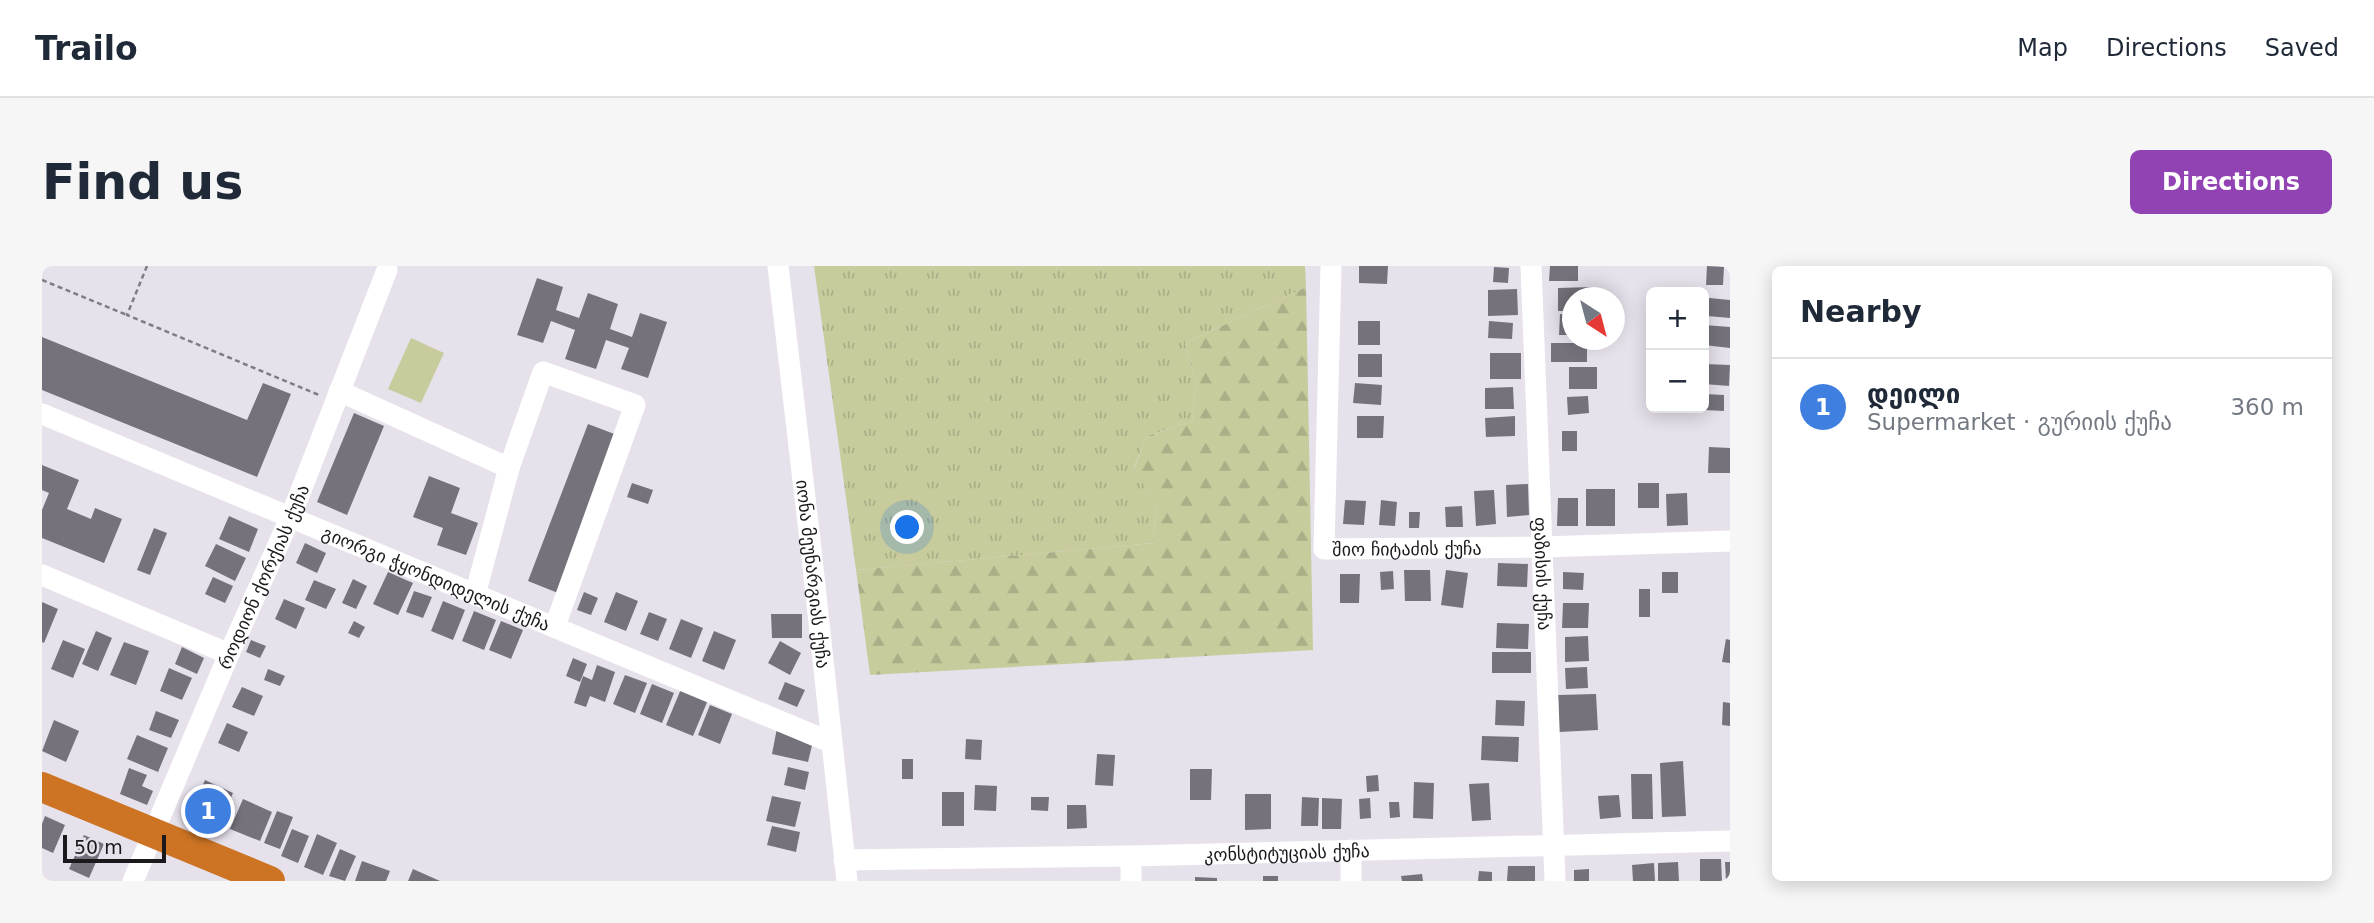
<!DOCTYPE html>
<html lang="en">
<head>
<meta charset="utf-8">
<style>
	:root { --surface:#fff; --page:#f6f6f7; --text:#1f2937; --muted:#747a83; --line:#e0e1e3; --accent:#9143b4 }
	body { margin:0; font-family:"DejaVu Sans","Noto Sans Georgian",sans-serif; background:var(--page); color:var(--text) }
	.controls { position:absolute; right:21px; top:21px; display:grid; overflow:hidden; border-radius:10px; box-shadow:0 4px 18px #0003 }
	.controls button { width:63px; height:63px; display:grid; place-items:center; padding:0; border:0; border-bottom:2px solid var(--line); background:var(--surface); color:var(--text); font:35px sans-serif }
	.compass { position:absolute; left:1520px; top:21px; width:63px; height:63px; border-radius:50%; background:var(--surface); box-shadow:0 4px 18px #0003; rotate:144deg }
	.scale { position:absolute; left:21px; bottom:18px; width:103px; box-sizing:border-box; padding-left:7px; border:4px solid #1c191d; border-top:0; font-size:19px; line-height:24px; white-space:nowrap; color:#1c191d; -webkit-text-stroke:5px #e7e1eb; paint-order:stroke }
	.you { position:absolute; left:866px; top:262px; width:24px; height:24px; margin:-18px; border:5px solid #fff; border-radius:50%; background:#1a73e8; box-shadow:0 0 0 10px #1a73e833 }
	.badge { display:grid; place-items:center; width:46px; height:46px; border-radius:50%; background:var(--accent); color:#fff; font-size:23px; font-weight:700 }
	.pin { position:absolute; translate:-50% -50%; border:4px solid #fff; box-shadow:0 2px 7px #0006 }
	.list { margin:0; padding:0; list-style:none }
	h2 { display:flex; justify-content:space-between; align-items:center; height:91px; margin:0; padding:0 28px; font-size:30px }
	h2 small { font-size:23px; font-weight:400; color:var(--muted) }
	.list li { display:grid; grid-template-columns:46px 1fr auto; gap:21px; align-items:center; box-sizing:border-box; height:98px; padding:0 28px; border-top:2px solid var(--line) }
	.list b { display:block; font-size:26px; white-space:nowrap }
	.list p { margin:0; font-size:23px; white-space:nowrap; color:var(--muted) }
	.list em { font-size:23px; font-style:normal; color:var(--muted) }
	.map { position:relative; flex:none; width:1688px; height:615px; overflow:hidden; border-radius:10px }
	header { display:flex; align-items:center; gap:42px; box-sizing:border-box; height:98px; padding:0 35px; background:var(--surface); border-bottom:2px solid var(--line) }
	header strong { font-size:33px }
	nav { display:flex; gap:38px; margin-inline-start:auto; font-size:24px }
	.intro { display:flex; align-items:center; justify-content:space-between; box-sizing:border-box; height:168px; padding:0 42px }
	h1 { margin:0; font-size:49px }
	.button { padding:18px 32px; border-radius:10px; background:var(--accent); color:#fff; font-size:24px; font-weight:700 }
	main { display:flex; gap:42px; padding:0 42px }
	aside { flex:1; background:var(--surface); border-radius:10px; box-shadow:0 4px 18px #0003 }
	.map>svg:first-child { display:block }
	.grass { fill:url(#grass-tufts) }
	.forest { fill:url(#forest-firs) }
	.pitch { fill:#c8cb9c }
	.building { fill:#76727c }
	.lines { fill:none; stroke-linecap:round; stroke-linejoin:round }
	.path { stroke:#807c83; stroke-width:2.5; stroke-dasharray:5 3.5; stroke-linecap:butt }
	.minor { stroke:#fff; stroke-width:21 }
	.highway { stroke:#cc7324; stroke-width:30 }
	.labels { text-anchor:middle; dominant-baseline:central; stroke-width:5; stroke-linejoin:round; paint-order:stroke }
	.street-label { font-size:18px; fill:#1c191d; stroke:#e7e1eb }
</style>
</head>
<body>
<header>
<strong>Trailo</strong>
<nav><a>Map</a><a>Directions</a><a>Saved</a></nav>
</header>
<div class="intro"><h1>Find us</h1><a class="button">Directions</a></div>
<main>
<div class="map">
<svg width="1688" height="615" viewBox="0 0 1688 615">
	<defs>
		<pattern id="grass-tufts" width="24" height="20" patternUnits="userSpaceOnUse" patternTransform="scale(1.75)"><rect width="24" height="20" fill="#c8cb9c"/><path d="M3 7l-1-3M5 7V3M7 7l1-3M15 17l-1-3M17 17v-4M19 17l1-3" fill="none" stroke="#abae86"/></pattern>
		<pattern id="forest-firs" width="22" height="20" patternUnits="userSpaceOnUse" patternTransform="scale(1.75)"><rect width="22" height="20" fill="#c8cb9c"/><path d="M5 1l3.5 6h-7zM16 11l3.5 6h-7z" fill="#abae86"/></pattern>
	</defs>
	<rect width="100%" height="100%" fill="#e7e1eb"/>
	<path class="grass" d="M772,0H1263L1264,21L1143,77L1154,117L1150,155L1105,170L1092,201L1114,241L1111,277L814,304Z"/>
	<path class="forest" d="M1264,21L1271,384L828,409L814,304L1111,277L1114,241L1092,202L1105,170L1150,155L1154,117L1143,77Z"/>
	<path class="pitch" d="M369,72L402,87L379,137L346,123Z"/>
	<g class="building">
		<path d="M1317,0H1346L1345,18L1317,17Z"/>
		<path d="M1508,0H1536V15H1507Z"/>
		<path d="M1665,0L1682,1L1681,19H1664Z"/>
		<path d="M1452,1L1467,2L1466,17L1451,16Z"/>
		<path d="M495,12L521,21L514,44L537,52L546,27L576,38L568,63L590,71L598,47L625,56L606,112L579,103L587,82L564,74L554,103L523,93L533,64L509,55L501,77L475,69Z"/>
		<path d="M1551,21V32H1531V45H1516V22Z"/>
		<path d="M1475,23L1476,49L1446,50V24Z"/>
		<path d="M1667,32L1688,34V52L1665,50Z"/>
		<path d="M1518,48L1531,49V69H1517Z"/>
		<rect x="1316" y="55" width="22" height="24"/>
		<path d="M1447,55L1471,57L1470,73L1446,72Z"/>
		<path d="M1662,59L1688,61V82L1662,79Z"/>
		<path d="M0,71L205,154L221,117L249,128L215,211L0,124Z"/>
		<rect x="1509" y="77" width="36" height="19"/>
		<rect x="1448" y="87" width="31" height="26"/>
		<rect x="1316" y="88" width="24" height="23"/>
		<path d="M1662,98L1688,99L1687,120L1662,118Z"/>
		<rect x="1527" y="101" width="28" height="22"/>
		<path d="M1313,117L1340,119L1339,139L1311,137Z"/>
		<path d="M1471,121L1472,143H1443V122Z"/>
		<path d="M1662,128L1682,129V145L1662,144Z"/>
		<path d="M1546,130L1547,147L1526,149L1525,131Z"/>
		<path d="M312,147L342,160L305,249L275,236Z"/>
		<path d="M1315,150H1342L1341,172H1315Z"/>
		<path d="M1473,150V170L1444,171L1443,152Z"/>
		<path d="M546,158L575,169L516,327L486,315Z"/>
		<rect x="1520" y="165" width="15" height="20"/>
		<path d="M1667,181L1688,182V207H1666Z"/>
		<path d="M0,199L37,214L25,243L49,253L53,242L80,253L62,297L0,272V244L7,227L0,224Z"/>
		<path d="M387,210L418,222L409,247L436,257L424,289L395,279L401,262L371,251Z"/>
		<path d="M590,217L611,224L606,238L585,231Z"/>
		<rect x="1596" y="217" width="21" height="25"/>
		<path d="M1486,218L1487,249L1465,251L1464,219Z"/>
		<rect x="1544" y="223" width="29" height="37"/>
		<path d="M1452,224L1454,258L1434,260L1432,225Z"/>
		<path d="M1645,227L1646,259L1625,260L1624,228Z"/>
		<path d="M1516,232H1536V260H1515Z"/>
		<path d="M1303,234L1324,235L1322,259L1301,258Z"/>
		<path d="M1339,234L1355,236L1353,260L1337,259Z"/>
		<path d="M1420,240L1421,261H1404L1403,241Z"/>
		<path d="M1367,246H1378L1377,262H1367Z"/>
		<path d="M187,250L216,263L207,286L177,273Z"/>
		<path d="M112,262L125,267L108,309L95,304Z"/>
		<path d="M263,277L284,287L275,307L254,297Z"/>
		<path d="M174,278L204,292L193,315L163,300Z"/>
		<path d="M1456,297L1486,298L1485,321L1455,320Z"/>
		<path d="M1362,304H1388L1389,335H1363Z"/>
		<path d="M1404,304L1426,307L1421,342L1399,339Z"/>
		<path d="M1351,305L1352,323L1339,324L1338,306Z"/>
		<path d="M346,306L371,317L356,349L331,338Z"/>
		<path d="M1521,306L1542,307L1541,324L1521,323Z"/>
		<rect x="1620" y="306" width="16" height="21"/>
		<path d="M1298,308H1318L1317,337H1298Z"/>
		<path d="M171,311L191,320L183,337L163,328Z"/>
		<path d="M311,313L325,320L314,343L300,337Z"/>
		<path d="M272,314L294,323L284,343L263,334Z"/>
		<rect x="1597" y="323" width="11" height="28"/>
		<path d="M372,325L390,331L381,352L364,346Z"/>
		<path d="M542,326L556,332L549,349L535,344Z"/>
		<path d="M574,326L596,335L584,365L562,356Z"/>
		<path d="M242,333L263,342L254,363L233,353Z"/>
		<path d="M401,335L423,344L411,374L389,365Z"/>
		<path d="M0,336L16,343L2,377L0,376Z"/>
		<path d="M1521,337H1547L1546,362H1520Z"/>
		<path d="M432,345L454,354L442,384L420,375Z"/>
		<path d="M607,346L625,353L616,375L598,368Z"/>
		<path d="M729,348H760V372H730Z"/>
		<path d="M639,353L661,362L649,392L627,383Z"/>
		<path d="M312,355L323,361L317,372L306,367Z"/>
		<path d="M459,355L481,364L469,393L447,384Z"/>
		<path d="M1455,357L1487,358L1486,383L1454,382Z"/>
		<path d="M54,365L70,372L56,405L40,398Z"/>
		<path d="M672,365L694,374L682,404L660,395Z"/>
		<path d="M1546,370L1547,395L1523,396V371Z"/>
		<path d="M1684,373L1688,374V397L1680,396Z"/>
		<path d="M21,374L43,383L31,412L9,403Z"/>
		<path d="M209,374L224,380L218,392L204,386Z"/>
		<path d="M738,375L759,387L748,409L726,397Z"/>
		<path d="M82,376L107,385L94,419L68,409Z"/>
		<path d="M140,381L162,392L155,408L133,398Z"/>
		<rect x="1450" y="386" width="39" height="21"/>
		<path d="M531,392L545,398L538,416L524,410Z"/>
		<path d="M555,399L573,406L563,436L548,430L544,441L532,437L541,410L550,414Z"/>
		<path d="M1545,401L1546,422L1524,423L1523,402Z"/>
		<path d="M127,402L150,412L140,434L118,425Z"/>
		<path d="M226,403L243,410L238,420L222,414Z"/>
		<path d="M583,409L605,417L593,447L571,438Z"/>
		<path d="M743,416L763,424L755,441L736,433Z"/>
		<path d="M610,418L632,427L620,457L598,448Z"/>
		<path d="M200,421L221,430L212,450L190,441Z"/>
		<path d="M639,423L666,434L651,470L624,459Z"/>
		<path d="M1554,428L1556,464L1517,466L1516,429Z"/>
		<path d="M1454,434L1483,435L1482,460L1453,459Z"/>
		<path d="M1681,436L1688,437V460L1680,459Z"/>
		<path d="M668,439L690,448L678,478L656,469Z"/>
		<path d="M114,445L137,454L129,472L107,464Z"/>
		<path d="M12,454L37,465L24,496L0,485Z"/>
		<path d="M185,457L206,466L197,486L176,477Z"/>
		<path d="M735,462L772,471L766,496L730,488Z"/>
		<path d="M95,469L126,482L116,506L85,493Z"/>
		<path d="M1440,470L1477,471L1476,496L1439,494Z"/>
		<path d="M924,473L940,474L939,494L923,493Z"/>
		<path d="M1055,488L1073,489L1071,520L1053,519Z"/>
		<rect x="860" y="493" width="11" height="20"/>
		<path d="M1641,495L1644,550L1620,551L1618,497Z"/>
		<path d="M746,501L767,506L763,524L742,519Z"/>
		<path d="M87,502L105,509L100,520L111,525L105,539L78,528Z"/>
		<path d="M1148,503H1170L1169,534H1148Z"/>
		<path d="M1589,508H1610L1611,553H1590Z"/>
		<path d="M1336,509L1337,525L1325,526L1324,510Z"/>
		<path d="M163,514L191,527L176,560L148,547Z"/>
		<path d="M1372,516L1392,517L1391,553L1371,552Z"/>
		<path d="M1447,517L1449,554L1430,555L1427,518Z"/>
		<path d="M933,519L955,520L954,545L932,544Z"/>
		<rect x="900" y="526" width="22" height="34"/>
		<path d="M1203,528H1229V563L1203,564Z"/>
		<path d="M1577,529L1579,551L1558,553L1556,530Z"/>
		<path d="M730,530L759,536L753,561L724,555Z"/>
		<path d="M989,531H1007L1006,545L989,544Z"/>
		<path d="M1260,531L1277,532L1276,560H1259Z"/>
		<path d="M1280,532L1300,533L1299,563H1280Z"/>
		<path d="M1328,532L1329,552L1318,553L1317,533Z"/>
		<path d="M201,533L230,546L218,575L188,563Z"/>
		<path d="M1347,536H1357L1358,551L1348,552Z"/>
		<path d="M1025,539H1044L1045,562L1025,563Z"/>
		<path d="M235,545L251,551L238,583L222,577Z"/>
		<path d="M3,550L23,559L11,587L0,582V558Z"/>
		<path d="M730,560L758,566L754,586L725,579Z"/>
		<path d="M250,563L267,570L256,597L239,590Z"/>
		<path d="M275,568L295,577L281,609L262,601Z"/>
		<path d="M42,569L62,578L47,612L27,603Z"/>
		<path d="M298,583L314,590L303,615L287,610Z"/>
		<path d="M1658,593H1679L1680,615H1658Z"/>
		<path d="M320,595L348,605L344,615H313Z"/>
		<path d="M1636,596L1637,615H1616V597Z"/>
		<path d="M1683,596H1688V615H1684Z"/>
		<path d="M1612,597L1613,615H1591L1590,599Z"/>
		<path d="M1466,600H1493V615H1465Z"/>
		<path d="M371,603L398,615H366Z"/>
		<path d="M1547,603V615H1532V604Z"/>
		<path d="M1437,605L1450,606V615H1436Z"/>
		<path d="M1380,608L1381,615H1360L1359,610Z"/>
		<rect x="1221" y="610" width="15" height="5"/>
		<path d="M1153,611L1175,612V615H1153Z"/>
	</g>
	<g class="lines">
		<g class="path">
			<path d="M105,0L85,49L277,129"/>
			<path d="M0,14L85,49"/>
		</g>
		<g class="minor">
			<path id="s1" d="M736,0L769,283L805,615"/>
			<path id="s2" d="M1289,0L1282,283L1501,281L1688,275"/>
			<path id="s3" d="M1489,0L1513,615"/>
			<path d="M297,125L467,202"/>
			<path id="s4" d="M0,148L788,476"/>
			<path d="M0,309L187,388"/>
			<path d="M433,329L467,202L501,106L593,139L513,360"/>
			<path d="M1309,584V615"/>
			<path d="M1089,590V615"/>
			<path id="s5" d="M802,594L1089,590L1688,575"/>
			<path id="s6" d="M91,615L187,388L249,250L345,4"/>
		</g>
		<path class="highway" d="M0,521L228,615"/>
	</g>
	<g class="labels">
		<g class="street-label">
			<text stroke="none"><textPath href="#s2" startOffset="366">შიო ჩიტაძის ქუჩა</textPath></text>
			<text stroke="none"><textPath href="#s1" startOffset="310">იონა მეუნარგიას ქუჩა</textPath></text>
			<text stroke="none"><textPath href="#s3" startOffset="308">ფაზისის ქუჩა</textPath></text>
			<text stroke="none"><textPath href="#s6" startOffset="331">როდიონ ქორქიას ქუჩა</textPath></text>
			<text stroke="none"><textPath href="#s4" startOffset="427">გიორგი ჭყონდიდელის ქუჩა</textPath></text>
			<text stroke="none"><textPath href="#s5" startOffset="443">კონსტიტუციას ქუჩა</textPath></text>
		</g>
	</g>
</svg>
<div class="controls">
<button>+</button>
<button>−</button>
</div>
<svg class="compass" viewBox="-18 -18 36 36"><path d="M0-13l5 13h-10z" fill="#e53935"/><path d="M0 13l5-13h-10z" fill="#747a83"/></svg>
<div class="scale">50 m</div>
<div class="you"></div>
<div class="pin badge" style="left:166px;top:545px;background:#3f7fe0">1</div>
</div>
<aside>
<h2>Nearby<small></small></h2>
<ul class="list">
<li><span class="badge" style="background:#3f7fe0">1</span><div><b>დეილი</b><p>Supermarket · გურიის ქუჩა</p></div><em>360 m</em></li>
</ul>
</aside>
</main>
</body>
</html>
